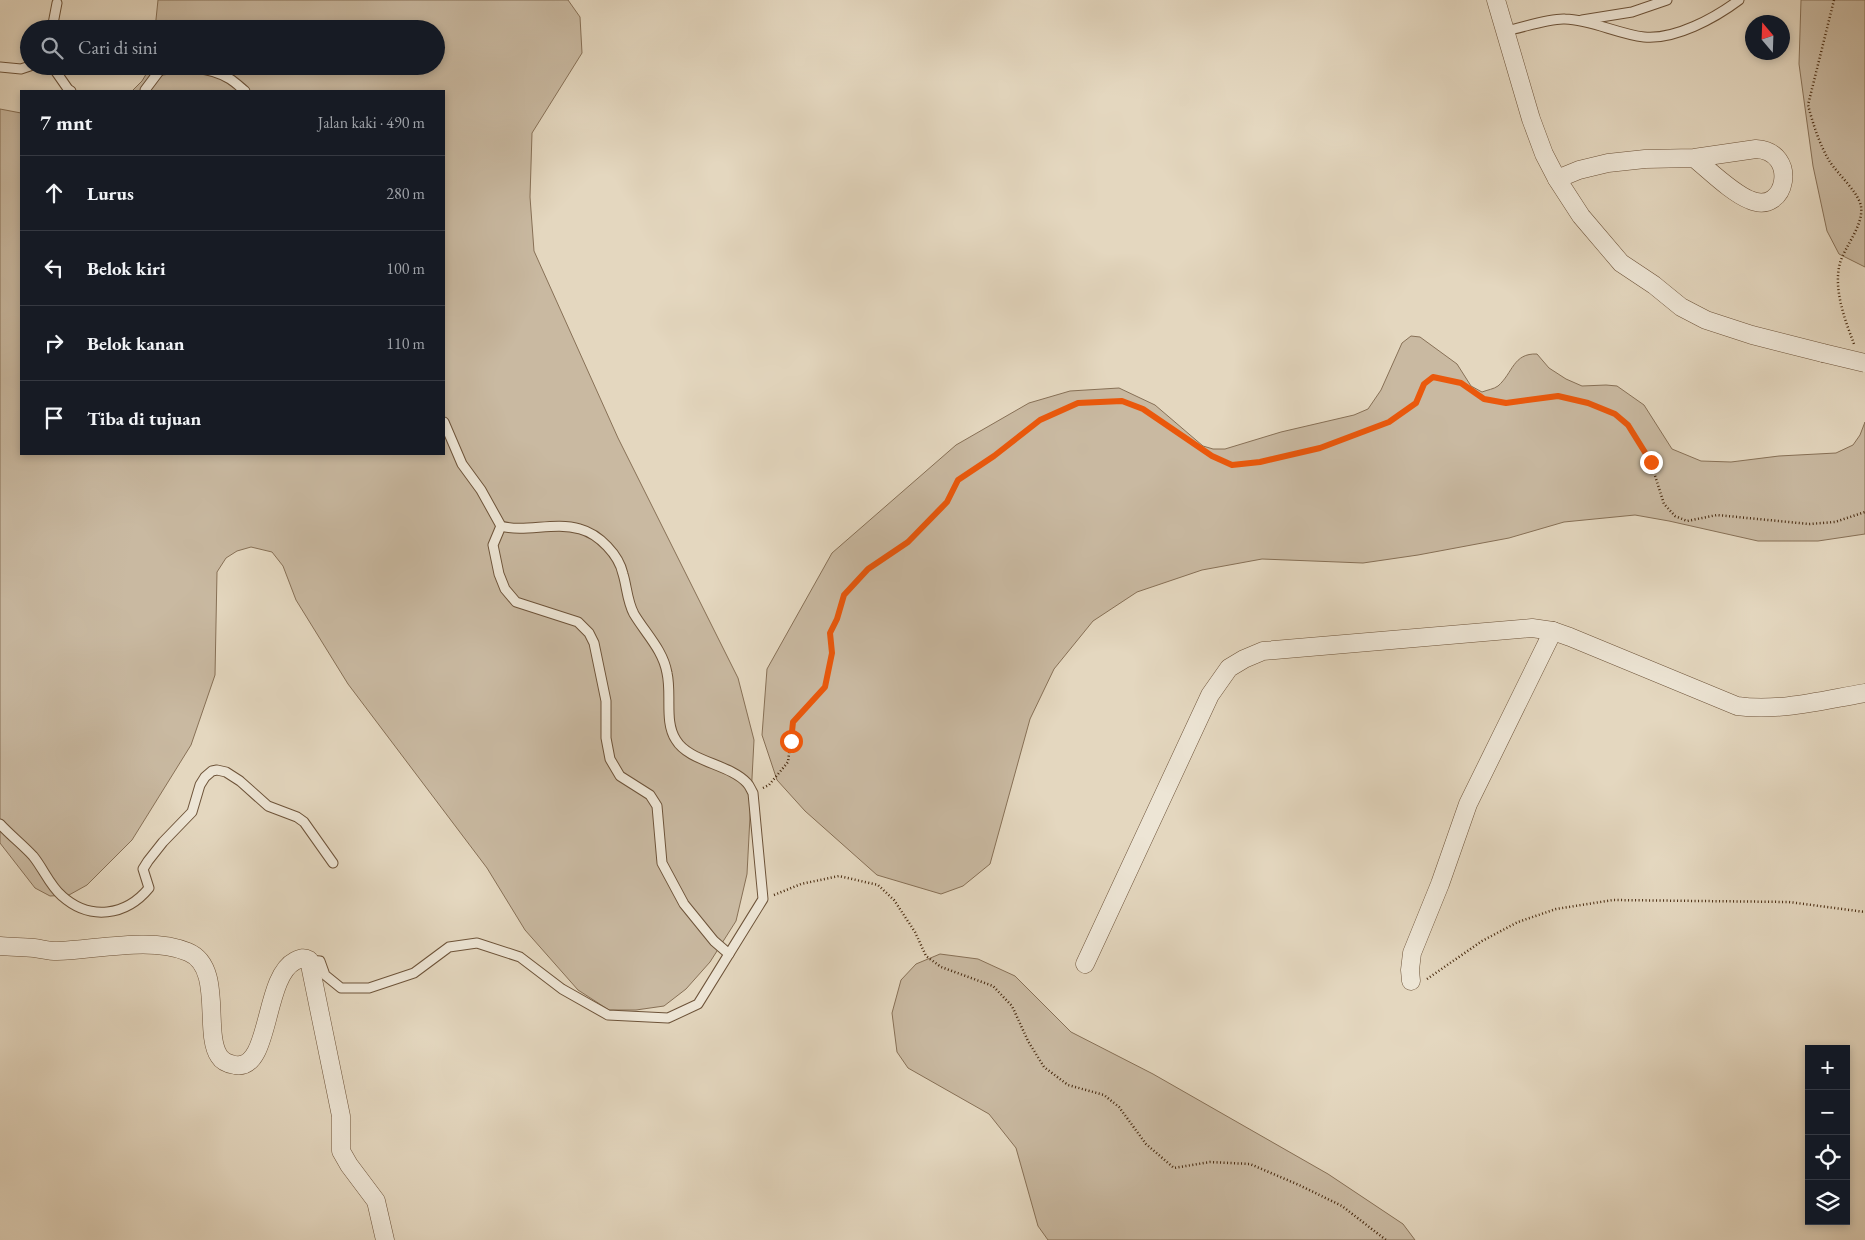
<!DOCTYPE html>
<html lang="id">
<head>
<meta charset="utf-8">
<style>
	:root { --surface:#171b24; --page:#20242c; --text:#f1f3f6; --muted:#9ea1a6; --line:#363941 }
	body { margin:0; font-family:"EB Garamond",serif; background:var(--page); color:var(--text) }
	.controls { position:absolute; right:15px; bottom:15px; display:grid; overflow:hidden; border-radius:0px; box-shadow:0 2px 8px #0003 }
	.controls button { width:45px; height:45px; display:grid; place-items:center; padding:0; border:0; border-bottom:1px solid var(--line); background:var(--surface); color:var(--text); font:25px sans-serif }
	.compass { position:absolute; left:1745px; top:15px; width:45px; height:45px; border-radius:50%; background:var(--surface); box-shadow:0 2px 8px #0003; rotate:341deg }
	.stop { position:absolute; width:15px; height:15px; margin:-11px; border:4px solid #ea580c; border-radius:50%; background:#fff }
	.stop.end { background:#ea580c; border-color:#fff; box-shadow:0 1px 5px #0008 }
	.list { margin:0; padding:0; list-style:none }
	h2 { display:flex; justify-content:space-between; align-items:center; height:65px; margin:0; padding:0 20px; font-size:21px }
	h2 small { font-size:16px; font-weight:400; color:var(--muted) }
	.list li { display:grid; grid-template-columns:32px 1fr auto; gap:15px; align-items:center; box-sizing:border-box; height:75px; padding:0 20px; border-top:1px solid var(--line) }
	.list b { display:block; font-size:19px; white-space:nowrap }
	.list em { font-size:16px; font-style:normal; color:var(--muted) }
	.icon { flex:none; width:28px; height:28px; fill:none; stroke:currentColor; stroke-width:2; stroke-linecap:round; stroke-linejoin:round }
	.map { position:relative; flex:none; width:1865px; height:1240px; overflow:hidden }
	.search { position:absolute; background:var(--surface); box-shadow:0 2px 8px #0003; left:20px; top:20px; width:425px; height:55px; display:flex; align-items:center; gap:12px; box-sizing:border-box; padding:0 18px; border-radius:28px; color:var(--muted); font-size:19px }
	.panel { position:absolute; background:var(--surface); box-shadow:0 2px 8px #0003; left:20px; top:90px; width:425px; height:365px; border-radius:0px }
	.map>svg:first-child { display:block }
	.green { fill:#c9b9a1; stroke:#877056 }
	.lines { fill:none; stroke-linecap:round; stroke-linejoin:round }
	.service-casing { stroke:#6d5339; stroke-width:11 }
	.minor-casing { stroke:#6d5339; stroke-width:19 }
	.path { stroke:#45270c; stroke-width:2.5; stroke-dasharray:1 2.5; stroke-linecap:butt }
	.service { stroke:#ede5d5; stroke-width:9 }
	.minor { stroke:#ede5d5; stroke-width:18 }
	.minor-bridge-casing { stroke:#6d5339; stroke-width:19; stroke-linecap:butt }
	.minor-bridge { stroke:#ede5d5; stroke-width:18 }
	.route { stroke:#ea580c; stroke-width:6 }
</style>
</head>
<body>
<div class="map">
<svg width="1865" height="1240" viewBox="0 0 1865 1240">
	<rect width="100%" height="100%" fill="#e4d7bf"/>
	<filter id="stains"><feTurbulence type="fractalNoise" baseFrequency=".004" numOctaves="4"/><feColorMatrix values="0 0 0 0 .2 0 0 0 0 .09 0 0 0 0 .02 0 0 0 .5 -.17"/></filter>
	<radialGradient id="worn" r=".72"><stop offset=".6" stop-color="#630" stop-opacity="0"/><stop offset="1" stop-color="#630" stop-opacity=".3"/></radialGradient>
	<g class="green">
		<path d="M158,0H568L580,17L582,53L532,133L530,197L534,251L618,438L738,678L754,740L747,874L736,921L710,962L686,989L664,1006L636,1010H609L578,990L525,930L487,868L348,684L296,600L283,566L272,552L251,547L237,551L226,558L217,572L215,675L191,745L132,840L87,885L69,895L50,896L35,888L0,843V109L21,113V454H444V91H132L142,81L151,66H436V29H155Z"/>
		<path d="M1801,0H1865V267L1839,254L1827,231L1813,166L1799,64Z"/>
		<path d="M1411,336L1420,337L1457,364L1471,386L1482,392C1487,390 1494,389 1498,386C1513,373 1513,353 1537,354L1549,368L1566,379L1582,386L1606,385L1617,386L1644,405L1672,449L1701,461L1731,462L1779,456L1836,453L1853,445L1860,435L1865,422V534L1818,541H1758L1669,521L1635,515L1564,522L1509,538L1418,555L1363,563L1262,559L1202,570L1137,592L1093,621L1054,669L1030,719L990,864L963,886L941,894L877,875L805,811L777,780L762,735L767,669L832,553L956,445L1029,403L1070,391L1119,388L1155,405L1203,446L1213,449H1225L1281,432L1354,415L1368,409L1381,390L1402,343Z"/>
		<path d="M940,954L978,959L1015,976L1071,1032L1153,1074L1328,1174L1403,1224L1415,1240H1048L1038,1226L1016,1148L989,1114L908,1068L897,1052L892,1013L901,980L916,964Z"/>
	</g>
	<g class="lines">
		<g class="service-casing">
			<g id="service">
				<path d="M1582,20L1632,12L1667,0"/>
				<path d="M165,28L166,29"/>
				<path d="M52,29L57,3"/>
				<path d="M1505,31C1522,28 1549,18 1565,19C1592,20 1618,34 1644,37C1675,40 1715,18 1739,0"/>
				<path d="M52,66L68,89L71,91"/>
				<path d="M0,67L21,69L30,66"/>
				<path d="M161,70C185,67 209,66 230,79C235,82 240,87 245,91"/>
				<path d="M145,90L163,66"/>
				<path d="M501,526L493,545L499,574L505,589L516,602L578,622L589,633L594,643L606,701V738L610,759L620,776L650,795L657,806L662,863L684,904L714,941L729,954"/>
				<path d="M0,824C10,835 23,845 33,856C43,868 50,886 62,896C90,921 126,916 149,888L143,869L148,861L163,842L192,812L200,785L205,777L212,771L217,770L226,772L240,781L268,806L297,817L304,822L333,863"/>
				<path d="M309,960L320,961L325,975L341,988H369L414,973L449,947L477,943L520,957L562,989L608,1015L668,1018L698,1004L763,899L753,793C751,790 750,786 747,783C730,764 689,762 676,740C664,722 672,695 667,673C663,650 646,634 634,614C627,601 627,587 623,574C619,555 599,534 580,529C554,521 526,533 501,526L481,490L462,464L444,422"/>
			</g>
		</g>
		<g class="minor-casing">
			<g id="minor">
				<path d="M1496,0L1531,119L1544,154L1557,179L1581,216L1621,263L1654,285L1681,307L1706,320L1752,335L1823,353"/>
				<path d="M1557,179L1579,170L1608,163L1645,159L1694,158L1756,149C1799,151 1787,216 1750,200C1732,193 1709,170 1694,158"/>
				<path d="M0,946C11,947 23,947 34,948C42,949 49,951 57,951C95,950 152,936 188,952C224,967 203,1032 219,1056C222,1061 229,1064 235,1065C271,1072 263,977 295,961C301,958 304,957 309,960L341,1116V1151L349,1165L376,1201L385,1240"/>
				<path d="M1085,964L1210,695L1229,668L1244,659L1263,651L1532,628L1553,631L1570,637L1737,706C1780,712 1823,700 1865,693"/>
				<path d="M1411,981L1410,970L1412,953L1440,884L1468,804L1553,631"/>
			</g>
		</g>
		<g class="path">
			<path d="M1834,0L1808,105C1813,124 1820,146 1830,162C1838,174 1858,192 1861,206C1864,225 1845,246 1840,263C1833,289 1845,320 1854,344"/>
			<path d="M763,788L769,785L788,762L793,723L825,687L832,653L830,633L837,619L844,595L868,569L907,542L947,502L958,480L994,456L1040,420L1078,403L1122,401L1143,409L1212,456L1232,465L1260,461L1320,448L1389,422L1416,403L1424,384L1433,377L1461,383L1484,399L1506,403L1558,396L1587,403L1615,414L1628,425L1651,463L1664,504L1675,516L1687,521L1717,515L1809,524L1835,522L1865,512"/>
			<path d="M774,895L801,884L839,876L878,885L894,900L915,932L926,956L941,967L993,986L1012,1006L1028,1041L1044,1067L1068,1085L1104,1095L1119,1107L1146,1144L1174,1168L1210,1162L1250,1164L1299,1185L1342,1206L1386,1240"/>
			<path d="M1427,979L1482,941L1518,922L1556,909L1613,900L1789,902L1865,912"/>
		</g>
		<use href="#service" class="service"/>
		<use href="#minor" class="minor"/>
		<g class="minor-bridge-casing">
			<path id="minor-bridge" d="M1823,353L1865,363"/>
		</g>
		<use href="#minor-bridge" class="minor-bridge"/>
	</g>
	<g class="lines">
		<path class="route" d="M791,741L793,722L825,687L832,653L830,633L837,619L844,595L868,569L908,542L947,502L958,480L994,456L1040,420L1078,403L1122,401L1143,409L1212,456L1232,465L1260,462L1320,448L1389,422L1416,403L1424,384L1433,377L1461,383L1484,399L1506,403L1558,396L1588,403L1615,414L1628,425L1651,462"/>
	</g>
	<rect width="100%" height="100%" filter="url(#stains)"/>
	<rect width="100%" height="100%" fill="url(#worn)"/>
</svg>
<div class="controls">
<button>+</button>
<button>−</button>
<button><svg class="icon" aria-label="locate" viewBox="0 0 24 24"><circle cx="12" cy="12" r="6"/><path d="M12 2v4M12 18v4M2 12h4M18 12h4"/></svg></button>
<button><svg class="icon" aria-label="layers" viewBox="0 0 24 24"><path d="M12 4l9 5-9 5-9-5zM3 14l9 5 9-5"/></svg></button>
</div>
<svg class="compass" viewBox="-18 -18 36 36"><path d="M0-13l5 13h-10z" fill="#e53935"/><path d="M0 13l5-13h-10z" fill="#9ea1a6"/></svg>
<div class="stop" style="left:791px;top:741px"></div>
<div class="stop end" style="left:1651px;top:462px"></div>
<div class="search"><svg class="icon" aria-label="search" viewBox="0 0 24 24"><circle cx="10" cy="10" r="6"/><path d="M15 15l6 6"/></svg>Cari di sini</div>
<section class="panel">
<h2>7 mnt<small>Jalan kaki · 490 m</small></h2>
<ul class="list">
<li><svg class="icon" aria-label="ahead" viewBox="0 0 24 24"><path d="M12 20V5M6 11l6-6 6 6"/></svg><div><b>Lurus</b></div><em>280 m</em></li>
<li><svg class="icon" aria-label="left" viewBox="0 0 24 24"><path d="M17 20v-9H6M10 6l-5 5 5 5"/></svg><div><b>Belok kiri</b></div><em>100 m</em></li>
<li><svg class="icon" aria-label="right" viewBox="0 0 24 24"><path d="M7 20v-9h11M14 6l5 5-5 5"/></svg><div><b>Belok kanan</b></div><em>110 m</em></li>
<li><svg class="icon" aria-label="arrive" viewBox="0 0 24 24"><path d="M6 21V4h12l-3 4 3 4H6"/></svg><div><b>Tiba di tujuan</b></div></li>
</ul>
</section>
</div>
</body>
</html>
